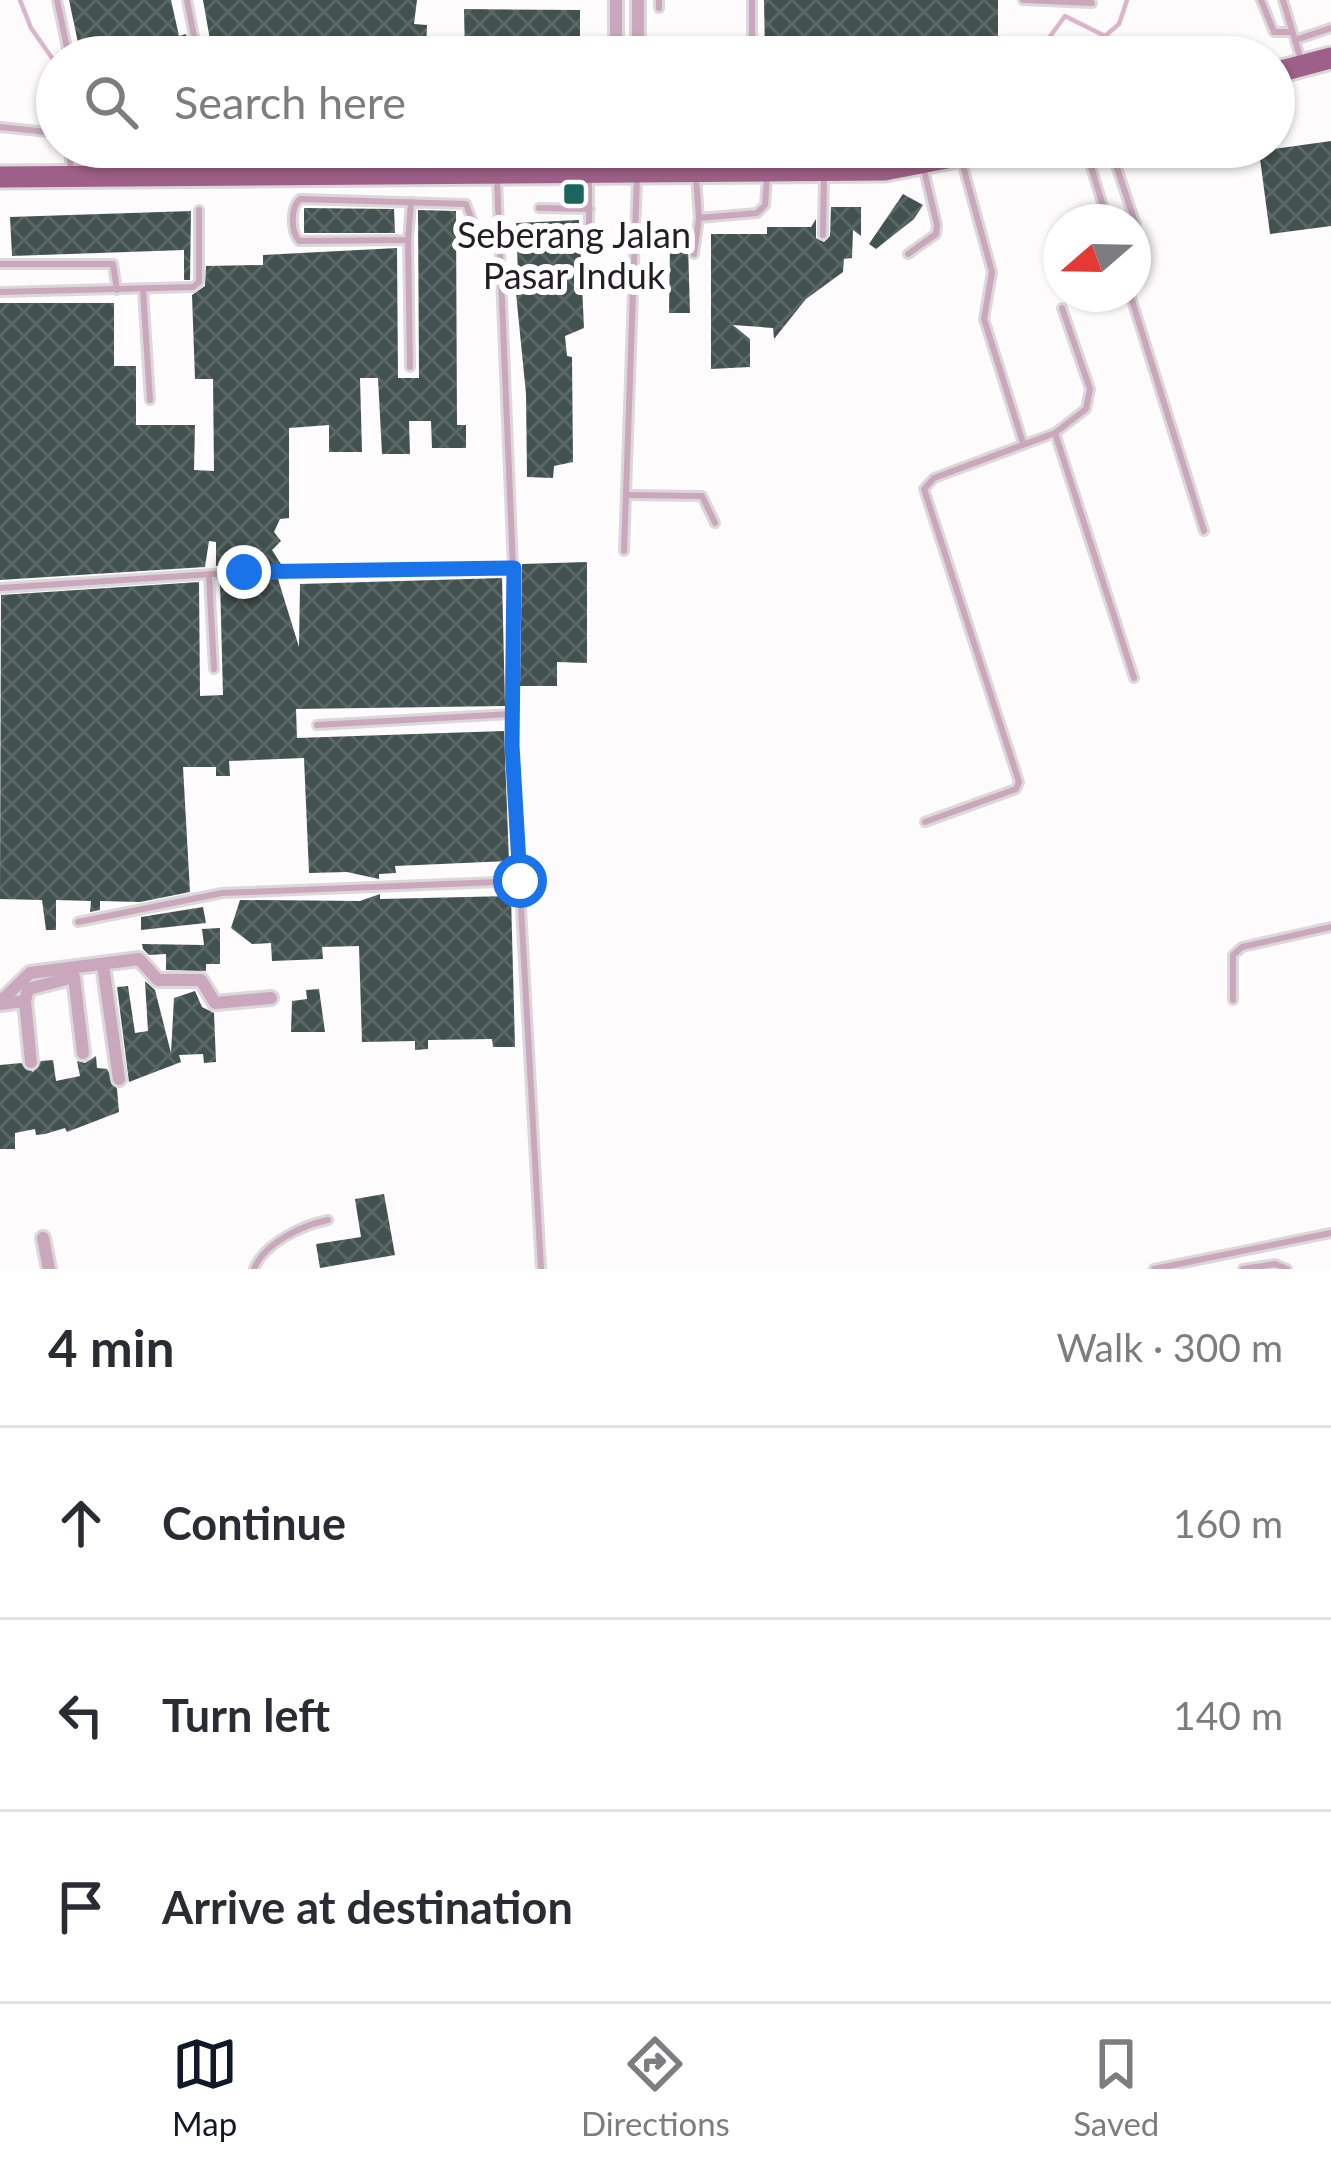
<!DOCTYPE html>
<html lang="en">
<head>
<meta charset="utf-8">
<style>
	:root { --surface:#fff; --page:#f7f7f7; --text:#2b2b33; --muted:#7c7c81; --line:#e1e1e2; --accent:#111827 }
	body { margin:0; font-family:Lato,sans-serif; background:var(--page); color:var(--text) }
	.compass { position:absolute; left:1043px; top:204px; width:108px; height:108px; border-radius:50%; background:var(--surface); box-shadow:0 3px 9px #0004; rotate:250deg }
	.stop { position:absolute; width:36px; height:36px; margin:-27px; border:9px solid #1a73e8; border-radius:50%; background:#fff }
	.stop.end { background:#1a73e8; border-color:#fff; box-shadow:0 3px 12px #0008 }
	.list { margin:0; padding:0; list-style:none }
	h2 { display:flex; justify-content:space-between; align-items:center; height:156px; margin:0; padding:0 48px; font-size:51px }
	h2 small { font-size:39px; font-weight:400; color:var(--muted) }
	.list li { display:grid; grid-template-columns:78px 1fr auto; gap:36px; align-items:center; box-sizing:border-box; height:192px; padding:0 48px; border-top:3px solid var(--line) }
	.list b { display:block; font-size:45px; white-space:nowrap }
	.list em { font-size:39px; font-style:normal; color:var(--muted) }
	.icon { flex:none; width:66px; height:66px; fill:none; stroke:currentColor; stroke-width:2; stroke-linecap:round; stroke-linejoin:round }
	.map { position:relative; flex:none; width:1331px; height:1269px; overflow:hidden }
	.search { position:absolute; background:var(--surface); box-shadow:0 3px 9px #0004; left:36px; right:36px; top:36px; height:132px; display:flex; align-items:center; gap:30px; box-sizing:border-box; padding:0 42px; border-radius:66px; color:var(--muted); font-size:45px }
	.sheet { height:732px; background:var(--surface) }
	nav { display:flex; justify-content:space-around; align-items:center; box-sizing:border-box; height:168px; border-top:3px solid var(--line); background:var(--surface); font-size:33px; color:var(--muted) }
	nav a { display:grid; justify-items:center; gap:6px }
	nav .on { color:var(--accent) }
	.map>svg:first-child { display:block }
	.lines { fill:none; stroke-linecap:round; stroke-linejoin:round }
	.stream { stroke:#dbb5cc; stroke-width:4.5 }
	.building { fill:url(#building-cross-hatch) }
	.service-casing { stroke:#dbd8d9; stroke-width:12 }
	.minor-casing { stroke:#dbd8d9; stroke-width:18 }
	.primary-casing { stroke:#dbd8d9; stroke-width:27 }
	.service { stroke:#cba7bd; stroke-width:6 }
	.minor { stroke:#cba7bd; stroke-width:12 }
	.primary { stroke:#9e6088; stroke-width:21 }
	.route { stroke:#1a73e8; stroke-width:15 }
	.poi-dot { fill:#1a655e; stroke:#fff; stroke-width:4.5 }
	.labels { text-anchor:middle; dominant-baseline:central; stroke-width:12; stroke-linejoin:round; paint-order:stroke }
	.poi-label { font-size:36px; fill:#231e21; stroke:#fff }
</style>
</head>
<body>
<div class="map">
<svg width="1331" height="1269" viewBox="0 0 1331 1269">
	<defs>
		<pattern id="building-cross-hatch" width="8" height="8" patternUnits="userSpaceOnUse" patternTransform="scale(3)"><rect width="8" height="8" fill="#425250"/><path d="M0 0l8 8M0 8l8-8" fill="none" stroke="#5b6766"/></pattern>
	</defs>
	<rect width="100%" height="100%" fill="#fefbfc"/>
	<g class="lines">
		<g class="stream">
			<path d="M20,0L31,28L57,65"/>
			<path d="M1035,57L1065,16L1105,36L1119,24L1127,0"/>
			<path d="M316,147L437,159L927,151"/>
		</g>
	</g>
	<g class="building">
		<path d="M69,0H171L179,36L186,34L189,50L182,51L183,57H81Z"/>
		<path d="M203,0H417L414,24L427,25L426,52L412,51L411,57H213Z"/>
		<path d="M764,0H998V49L765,55Z"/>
		<path d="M464,9L580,10V57H465Z"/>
		<path d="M1331,141V226L1270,234L1259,151Z"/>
		<path d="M224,148L327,153V159L224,160Z"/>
		<path d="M903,194L923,205L914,219L876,249L869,244Z"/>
		<path d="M831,207H861V236L853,230L852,258L844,259L843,272L806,299L774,339L773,328L733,325L750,339V367L711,369V234H767V227H811L816,219V238L824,242L830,236Z"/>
		<path d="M304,208L394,209L395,233H304Z"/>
		<path d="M418,210L456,211L457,425H466V448H432L431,421H409L410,454H382L378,378H360L362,452H329V425L289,428V518L280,519L274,532L281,541L272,550L281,564L216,566V542L209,541L205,567L0,580V303H114V366H136V425H195L194,470L214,471L213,379H195L192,295L205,286L206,266L263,265V255L397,248L398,378H419Z"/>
		<path d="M191,211L190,280H184V250L12,256L10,217Z"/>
		<path d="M579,220L584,328L565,336L567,356L572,357L573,462L554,466L553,478L527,477L526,394L514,273H518L517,249L512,248L511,234L517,233L516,223Z"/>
		<path d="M670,243L688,245L690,313H669Z"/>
		<path d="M587,562V663L557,662V686H520L522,564Z"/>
		<path d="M502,578L505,706L296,709L297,738L504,731L509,861L395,866L396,873L379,874V879L347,872L309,873L304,758L229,761L230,776H216V767H183L190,892L140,902L100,901V910L90,912L91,901L56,900V930H46L42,900L0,899L1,595L199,582L200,696L223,695L220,581L278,579L299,647L300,584Z"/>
		<path d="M380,894V899L511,896L515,1047H493L492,1039L428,1040V1049L415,1050V1041L362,1042L359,946L322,947L323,959L272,961L271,943L252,944L231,928L240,900L360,901Z"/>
		<path d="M203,907L206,923L141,930V917Z"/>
		<path d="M220,928V964H206V971L166,970V954L149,955L143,949L142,944L204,945L202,929Z"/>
		<path d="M145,981L155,990L171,1053L174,998L195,991L202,1007L214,1013L216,1062L204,1063L203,1054L179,1055L181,1062L129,1082L117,987L128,986L135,1033L148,1031Z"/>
		<path d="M319,989L325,1032H291L292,1001L307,999L306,990Z"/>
		<path d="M96,1056L97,1068L107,1069L117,1089L119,1112L67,1132L65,1128L45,1134L36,1135L35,1129L15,1133V1149H0V1065L21,1063L33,1072L41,1061L53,1060L56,1081L80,1076L77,1061L85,1063Z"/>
		<path d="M384,1194L395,1255L320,1268L316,1244L361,1237L355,1199Z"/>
	</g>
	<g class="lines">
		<g class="service-casing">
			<g id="service">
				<path d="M57,0L69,57"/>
				<path d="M187,0L198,57"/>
				<path d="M659,0V8"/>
				<path d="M752,0V57"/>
				<path d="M1023,0L1092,3"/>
				<path d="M1261,0L1274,32H1292"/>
				<path d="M1283,0L1301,60"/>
				<path d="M1295,40L1331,28"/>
				<path d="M0,127L57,133"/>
				<path d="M69,147L71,174"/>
				<path d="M212,147L214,169"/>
				<path d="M354,147V171"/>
				<path d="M448,147L449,167"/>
				<path d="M1085,147L1108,222"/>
				<path d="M1110,147L1136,225"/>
				<path d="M962,162L992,272L984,319L1023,443"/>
				<path d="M753,167V147"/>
				<path d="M696,178L699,218"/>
				<path d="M589,180V236"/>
				<path d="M411,202L408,240L299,241C291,231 290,208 300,199L466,204L477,234L500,233"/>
				<path d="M539,208L590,209"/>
				<path d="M823,235L824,173"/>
				<path d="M408,240L410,367"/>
				<path d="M694,254L699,218L757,213L765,205L767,177"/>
				<path d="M908,254L936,234L937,225L923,166"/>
				<path d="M0,264H113L117,290"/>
				<path d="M143,290L150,400"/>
				<path d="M0,292L193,287L199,282V210"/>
				<path d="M1130,294L1204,531"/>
				<path d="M1055,433L1134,678"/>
				<path d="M627,495L702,496L715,523"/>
				<path d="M624,551L637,177"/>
				<path d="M513,568L512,745L541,1269"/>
				<path d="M209,577L214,669"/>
				<path d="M0,588L243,572L513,568L497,180"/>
				<path d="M317,725L512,714"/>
				<path d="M925,822L1016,789L1019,782L924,489L934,478L1055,433L1086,409L1090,389L1062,308"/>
				<path d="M78,922L222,893L521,881"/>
				<path d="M1233,1000V955L1242,947L1331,927"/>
				<path d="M254,1269C264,1243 303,1225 328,1220"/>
				<path d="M1154,1269L1331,1233"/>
				<path d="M1243,1269L1275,1264L1287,1269"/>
			</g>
		</g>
		<g class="minor-casing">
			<g id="minor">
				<path d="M616,57V0"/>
				<path d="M638,57V0"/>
				<path d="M615,147V172"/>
				<path d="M637,171V147"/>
				<path d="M103,965L119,1079"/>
				<path d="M25,1001L28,989L74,977L83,1053"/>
				<path d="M0,1002L30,973L139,959L158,980H201L215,1003L271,998"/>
				<path d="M0,1004L25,1001L31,1062"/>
				<path d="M43,1238L49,1269"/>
			</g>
		</g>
		<g class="primary-casing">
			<g id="primary">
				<path d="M1274,73L1331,58"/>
				<path d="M0,177L885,170L1003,147"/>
			</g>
		</g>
		<use href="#service" class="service"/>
		<use href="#minor" class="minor"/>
		<use href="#primary" class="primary"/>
	</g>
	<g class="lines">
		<path class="route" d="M244,572L514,568L512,745L520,881"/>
	</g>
	<rect class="poi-dot" x="562" y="182" width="24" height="24" rx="6"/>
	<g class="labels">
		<g class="poi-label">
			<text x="574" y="234">Seberang Jalan<tspan x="574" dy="41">Pasar Induk</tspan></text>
		</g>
	</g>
</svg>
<svg class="compass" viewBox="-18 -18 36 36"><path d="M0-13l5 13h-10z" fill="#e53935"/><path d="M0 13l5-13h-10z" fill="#7c7c81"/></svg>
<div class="stop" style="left:520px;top:881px"></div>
<div class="stop end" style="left:244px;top:572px"></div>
<div class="search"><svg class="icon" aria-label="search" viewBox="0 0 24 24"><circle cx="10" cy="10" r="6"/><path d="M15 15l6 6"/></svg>Search here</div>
</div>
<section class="sheet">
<h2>4 min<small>Walk · 300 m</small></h2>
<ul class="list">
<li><svg class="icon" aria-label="ahead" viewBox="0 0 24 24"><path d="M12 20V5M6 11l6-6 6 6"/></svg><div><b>Continue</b></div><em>160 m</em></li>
<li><svg class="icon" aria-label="left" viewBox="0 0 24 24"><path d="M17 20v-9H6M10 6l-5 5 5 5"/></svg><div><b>Turn left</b></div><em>140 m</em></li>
<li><svg class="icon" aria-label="arrive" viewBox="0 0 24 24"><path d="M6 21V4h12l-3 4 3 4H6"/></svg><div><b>Arrive at destination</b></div></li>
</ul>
</section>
<nav>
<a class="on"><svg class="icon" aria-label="map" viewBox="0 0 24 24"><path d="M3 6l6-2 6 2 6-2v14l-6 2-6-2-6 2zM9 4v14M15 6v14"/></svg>Map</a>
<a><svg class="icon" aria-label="directions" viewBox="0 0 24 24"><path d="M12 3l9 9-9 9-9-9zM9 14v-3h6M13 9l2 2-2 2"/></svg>Directions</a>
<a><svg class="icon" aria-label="saved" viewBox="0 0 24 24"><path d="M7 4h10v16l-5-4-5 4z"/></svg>Saved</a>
</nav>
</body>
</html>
